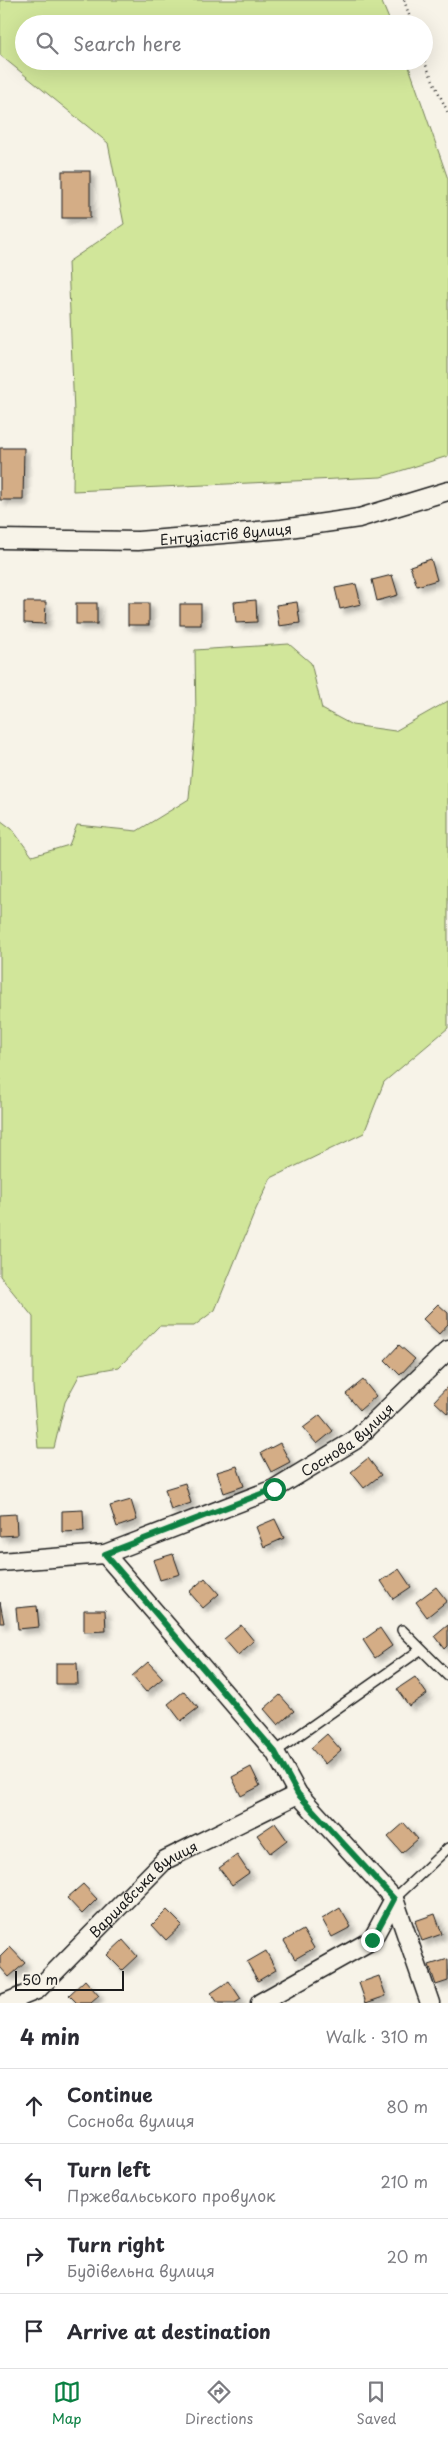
<!DOCTYPE html>
<html lang="en">
<head>
<meta charset="utf-8">
<style>
	:root { --surface:#fff; --page:#f7f7f7; --text:#2b2b33; --muted:#7c7c81; --line:#e1e1e2; --accent:#0b8043 }
	body { margin:0; font-family:"Playpen Sans",sans-serif; background:var(--page); color:var(--text) }
	.scale { position:absolute; left:15px; bottom:12px; width:109px; box-sizing:border-box; padding-left:5px; border:2px solid #1c1c1c; border-top:0; font-size:14px; line-height:18px; white-space:nowrap; color:#1c1c1c; -webkit-text-stroke:4px #f7f3e8; paint-order:stroke }
	.stop { position:absolute; width:15px; height:15px; margin:-11px; border:4px solid #0b8043; border-radius:50%; background:#fff }
	.stop.end { background:#0b8043; border-color:#fff; box-shadow:0 1px 5px #0008 }
	.list { margin:0; padding:0; list-style:none }
	h2 { display:flex; justify-content:space-between; align-items:center; height:65px; margin:0; padding:0 20px; font-size:21px }
	h2 small { font-size:16px; font-weight:400; color:var(--muted) }
	.list li { display:grid; grid-template-columns:32px 1fr auto; gap:15px; align-items:center; box-sizing:border-box; height:75px; padding:0 20px; border-top:1px solid var(--line) }
	.list b { display:block; font-size:19px; white-space:nowrap }
	.list p { margin:0; font-size:16px; white-space:nowrap; color:var(--muted) }
	.list em { font-size:16px; font-style:normal; color:var(--muted) }
	.icon { flex:none; width:28px; height:28px; fill:none; stroke:currentColor; stroke-width:2; stroke-linecap:round; stroke-linejoin:round }
	.map { position:relative; flex:none; width:448px; height:2003px; overflow:hidden }
	.search { position:absolute; background:var(--surface); box-shadow:0 5px 20px #0002; left:15px; right:15px; top:15px; height:55px; display:flex; align-items:center; gap:12px; box-sizing:border-box; padding:0 18px; border-radius:28px; color:var(--muted); font-size:19px }
	.sheet { height:365px; background:var(--surface) }
	nav { display:flex; justify-content:space-around; align-items:center; box-sizing:border-box; height:70px; border-top:1px solid var(--line); background:var(--surface); font-size:14px; color:var(--muted) }
	nav a { display:grid; justify-items:center; gap:2px }
	nav .on { color:var(--accent) }
	.map>svg:first-child { display:block }
	.green { fill:#d1e69a; stroke:#76815b }
	.building { fill:#d4ad86; stroke:#1c1c1c; filter:url(#shadow) }
	.lines { fill:none; stroke-linecap:round; stroke-linejoin:round }
	.service-casing { stroke:#1c1c1c; stroke-width:12 }
	.minor-casing { stroke:#1c1c1c; stroke-width:21 }
	.path { stroke:#1c1c1c; stroke-width:2.5; stroke-dasharray:1 4; stroke-linecap:butt }
	.service { stroke:#f7f3e8; stroke-width:9 }
	.minor { stroke:#f7f3e8; stroke-width:18 }
	.route { stroke:#0b8043; stroke-width:6 }
	.labels { text-anchor:middle; dominant-baseline:central; stroke-width:4; stroke-linejoin:round; paint-order:stroke }
	.street-label { font-size:14px; fill:#1c1c1c; stroke:#f7f3e8 }
</style>
</head>
<body>
<div class="map">
<svg width="448" height="2003" viewBox="0 0 448 2003">
	<defs>
		<filter id="shadow"><feDropShadow dx="4.5" dy="4.5" stdDeviation="2.5" flood-color="#0004"/></filter>
	</defs>
	<rect width="100%" height="100%" fill="#f7f3e8"/>
	<filter id="ink" filterUnits="userSpaceOnUse"><feTurbulence type="fractalNoise" baseFrequency=".02" numOctaves="2"/><feDisplacementMap in="SourceGraphic" scale="10" xChannelSelector="R" yChannelSelector="G"/><feConvolveMatrix kernelMatrix="1 2 1 2 8 2 1 2 1" color-interpolation-filters="sRGB"/></filter>
	<g filter="url(#ink)">
		<g class="green">
			<path d="M0,0H381L391,24H24V61H407L448,179V456L381,477L73,491L74,413L68,262L124,224L108,143L0,55Z"/>
			<path d="M289,644L311,663L322,709L352,725L395,731L448,701V1028L384,1082L364,1133L271,1178L256,1209L215,1310L194,1326H159L119,1367L80,1374L65,1402L54,1448H38L33,1387V1317L0,1276V820L12,829L32,856L69,845L77,825L137,831L189,799L196,721L195,650Z"/>
		</g>
		<g class="building">
			<rect x="62" y="171" width="28" height="47"/>
			<path d="M0,448H24L23,500H0Z"/>
			<path d="M431,559L437,580L417,586L410,566Z"/>
			<path d="M392,575L398,595L377,601L372,580Z"/>
			<path d="M356,584L361,604L340,609L335,588Z"/>
			<path d="M256,600L257,622L236,623L234,602Z"/>
			<path d="M24,602H46L45,624L24,623Z"/>
			<path d="M297,602L300,623L279,626L276,605Z"/>
			<rect x="76" y="603" width="21" height="21"/>
			<rect x="128" y="603" width="21" height="22"/>
			<rect x="180" y="604" width="21" height="21"/>
			<path d="M438,1304L448,1313V1324L439,1334L423,1319Z"/>
			<path d="M399,1345L415,1359L400,1375L385,1360Z"/>
			<path d="M363,1380L376,1396L360,1410L346,1394Z"/>
			<path d="M448,1386V1414L434,1401Z"/>
			<path d="M320,1415L333,1431L317,1444L303,1428Z"/>
			<path d="M280,1443L290,1462L271,1472L261,1453Z"/>
			<path d="M368,1458L381,1475L364,1488L351,1472Z"/>
			<path d="M237,1466L244,1486L224,1493L217,1472Z"/>
			<path d="M185,1483L191,1503L171,1510L165,1489Z"/>
			<path d="M131,1500L137,1520L117,1527L110,1506Z"/>
			<path d="M83,1510L84,1531L62,1532V1511Z"/>
			<path d="M16,1514L17,1535L0,1536V1515Z"/>
			<path d="M275,1519L284,1538L264,1547L256,1527Z"/>
			<path d="M173,1554L180,1574L160,1580L153,1560Z"/>
			<path d="M399,1569L411,1587L393,1599L381,1581Z"/>
			<path d="M205,1578L219,1594L203,1608L189,1592Z"/>
			<path d="M436,1587L447,1601L427,1617L416,1602Z"/>
			<path d="M0,1602L4,1623H0Z"/>
			<path d="M37,1606L39,1627L18,1629L16,1608Z"/>
			<path d="M84,1610H105L106,1631L84,1632Z"/>
			<path d="M241,1625L254,1641L238,1655L224,1639Z"/>
			<path d="M448,1625V1646L445,1649L435,1636Z"/>
			<path d="M380,1628L392,1646L375,1658L363,1640Z"/>
			<path d="M148,1662L163,1678L146,1692L132,1676Z"/>
			<path d="M56,1663H77L78,1684H56Z"/>
			<path d="M415,1677L427,1694L409,1706L397,1689Z"/>
			<path d="M184,1691L198,1708L181,1721L168,1704Z"/>
			<path d="M280,1695L294,1711L278,1725L264,1709Z"/>
			<path d="M327,1734L341,1750L325,1764L311,1748Z"/>
			<path d="M251,1767L260,1786L241,1796L232,1777Z"/>
			<path d="M275,1823L287,1840L270,1853L257,1835Z"/>
			<path d="M404,1823L418,1839L402,1853L388,1837Z"/>
			<path d="M237,1855L249,1873L232,1885L219,1868Z"/>
			<path d="M83,1884L97,1899L82,1914L67,1898Z"/>
			<path d="M340,1908L351,1927L332,1937L322,1919Z"/>
			<path d="M167,1910L182,1925L166,1940L152,1925Z"/>
			<path d="M435,1914L442,1934L422,1941L415,1921Z"/>
			<path d="M303,1930L314,1948L295,1959L284,1941Z"/>
			<path d="M123,1940L137,1956L122,1970L107,1955Z"/>
			<path d="M10,1947L25,1963L9,1977L0,1967V1957Z"/>
			<path d="M266,1951L276,1970L258,1981L247,1962Z"/>
			<path d="M448,1959V1981L436,1985L429,1965Z"/>
			<path d="M379,1976L386,1996L366,2003L359,1983Z"/>
			<path d="M85,1980L99,1996L91,2003H77L69,1995Z"/>
			<path d="M229,1981L241,1999L235,2003H218L211,1993Z"/>
		</g>
		<g class="lines">
			<g class="service-casing">
				<g id="service">
					<path d="M402,1630L448,1676"/>
					<path d="M275,1752L420,1650"/>
					<path d="M394,1899L448,1848"/>
				</g>
			</g>
			<g class="minor-casing">
				<g id="minor">
					<path id="s1" d="M0,539L138,541L282,529L359,518L448,491"/>
					<path d="M105,1554L275,1752L298,1794L394,1899L430,2003"/>
					<path id="s2" d="M0,1562L105,1554L274,1489L355,1440L448,1350"/>
					<path id="s3" d="M5,2003L37,1990L165,1860L298,1794"/>
					<path d="M260,2003L372,1940L394,1899"/>
				</g>
			</g>
			<g class="path">
				<path d="M404,0L412,24"/>
				<path d="M424,61L448,113"/>
			</g>
			<use href="#service" class="service"/>
			<use href="#minor" class="minor"/>
		</g>
	</g>
	<g class="lines" filter="url(#ink)">
		<path class="route" d="M274,1489L105,1554L275,1752L298,1794L394,1899L372,1940"/>
	</g>
	<g class="labels">
		<g class="street-label">
			<text stroke="none"><textPath href="#s1" startOffset="226">Ентузіастів вулиця</textPath></text>
			<text stroke="none"><textPath href="#s2" startOffset="375">Соснова вулиця</textPath></text>
			<text stroke="none"><textPath href="#s3" startOffset="182">Варшавська вулиця</textPath></text>
		</g>
	</g>
</svg>
<div class="scale">50 m</div>
<div class="stop" style="left:274px;top:1489px"></div>
<div class="stop end" style="left:372px;top:1940px"></div>
<div class="search"><svg class="icon" aria-label="search" viewBox="0 0 24 24"><circle cx="10" cy="10" r="6"/><path d="M15 15l6 6"/></svg>Search here</div>
</div>
<section class="sheet">
<h2>4 min<small>Walk · 310 m</small></h2>
<ul class="list">
<li><svg class="icon" aria-label="ahead" viewBox="0 0 24 24"><path d="M12 20V5M6 11l6-6 6 6"/></svg><div><b>Continue</b><p>Соснова вулиця</p></div><em>80 m</em></li>
<li><svg class="icon" aria-label="left" viewBox="0 0 24 24"><path d="M17 20v-9H6M10 6l-5 5 5 5"/></svg><div><b>Turn left</b><p>Пржевальського провулок</p></div><em>210 m</em></li>
<li><svg class="icon" aria-label="right" viewBox="0 0 24 24"><path d="M7 20v-9h11M14 6l5 5-5 5"/></svg><div><b>Turn right</b><p>Будівельна вулиця</p></div><em>20 m</em></li>
<li><svg class="icon" aria-label="arrive" viewBox="0 0 24 24"><path d="M6 21V4h12l-3 4 3 4H6"/></svg><div><b>Arrive at destination</b></div></li>
</ul>
</section>
<nav>
<a class="on"><svg class="icon" aria-label="map" viewBox="0 0 24 24"><path d="M3 6l6-2 6 2 6-2v14l-6 2-6-2-6 2zM9 4v14M15 6v14"/></svg>Map</a>
<a><svg class="icon" aria-label="directions" viewBox="0 0 24 24"><path d="M12 3l9 9-9 9-9-9zM9 14v-3h6M13 9l2 2-2 2"/></svg>Directions</a>
<a><svg class="icon" aria-label="saved" viewBox="0 0 24 24"><path d="M7 4h10v16l-5-4-5 4z"/></svg>Saved</a>
</nav>
</body>
</html>
